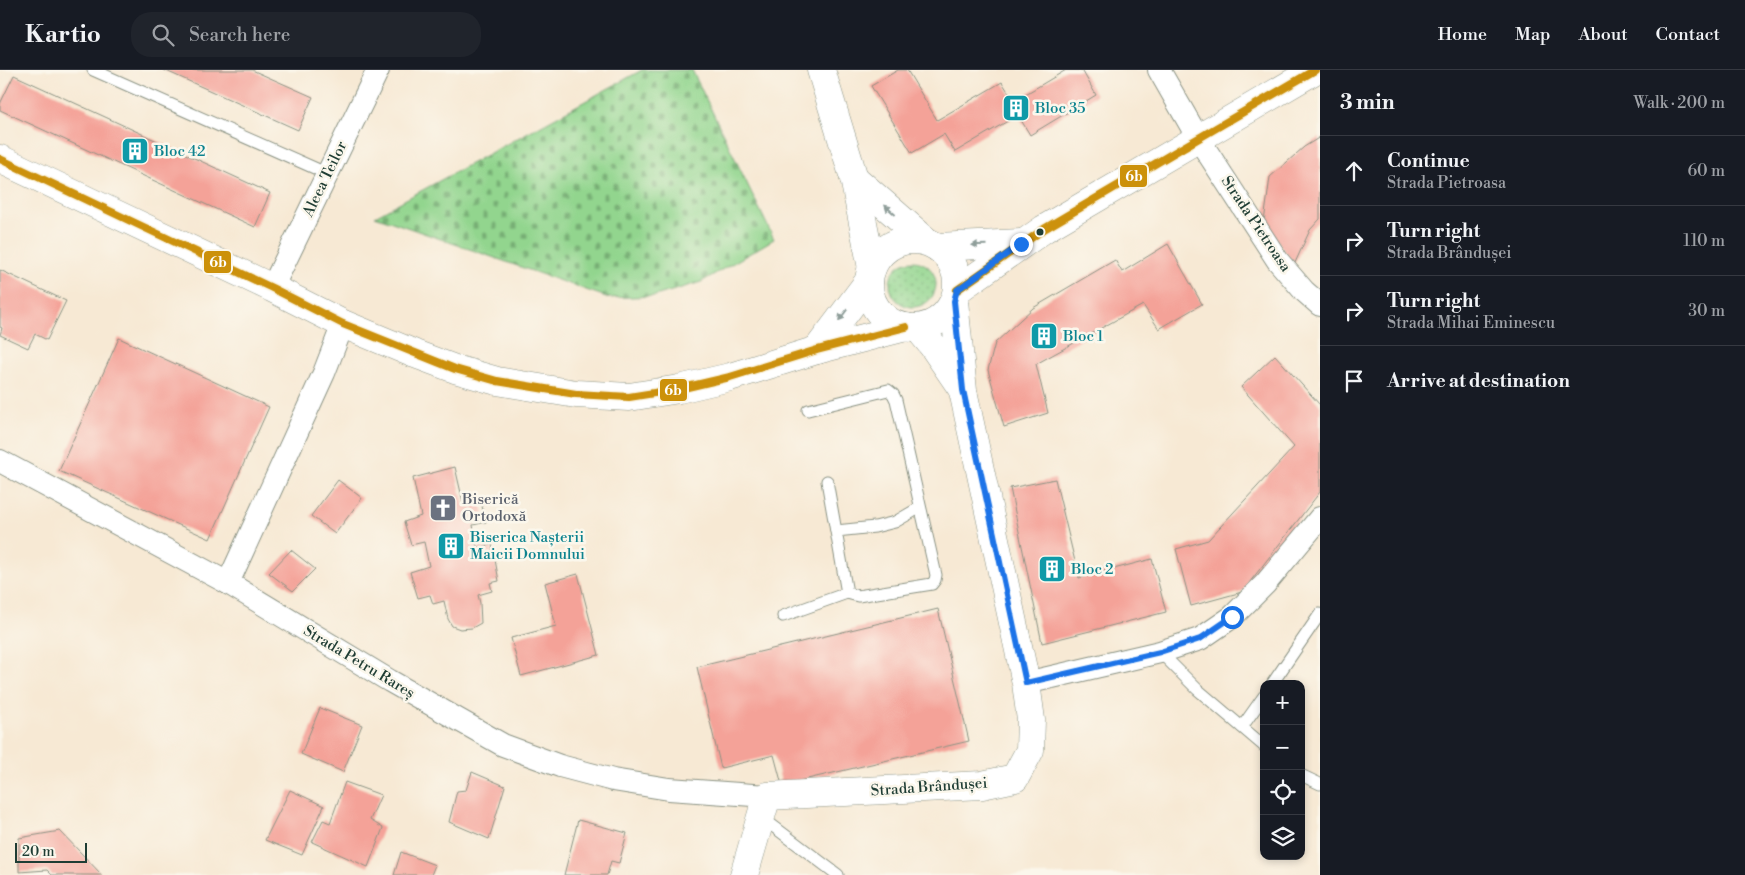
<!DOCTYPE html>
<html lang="en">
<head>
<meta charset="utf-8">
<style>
	:root { --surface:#171b24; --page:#20242c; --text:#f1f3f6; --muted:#9ea1a6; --line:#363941 }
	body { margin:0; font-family:"Libre Bodoni",serif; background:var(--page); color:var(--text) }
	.controls { position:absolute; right:15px; bottom:15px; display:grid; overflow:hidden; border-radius:10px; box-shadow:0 2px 8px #0003 }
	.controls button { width:45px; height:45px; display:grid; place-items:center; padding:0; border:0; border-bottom:1px solid var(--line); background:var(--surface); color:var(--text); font:25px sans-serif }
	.scale { position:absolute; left:15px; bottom:12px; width:72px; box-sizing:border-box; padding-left:5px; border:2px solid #1f3d34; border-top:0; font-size:14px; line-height:18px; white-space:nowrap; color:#1f3d34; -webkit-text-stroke:4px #fbf7ec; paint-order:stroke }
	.stop { position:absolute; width:15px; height:15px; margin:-11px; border:4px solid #1a73e8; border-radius:50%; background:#fff }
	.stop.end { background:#1a73e8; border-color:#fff; box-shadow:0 1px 5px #0008 }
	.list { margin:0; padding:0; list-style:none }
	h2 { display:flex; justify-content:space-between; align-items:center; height:65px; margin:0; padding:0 20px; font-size:21px }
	h2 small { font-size:16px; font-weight:400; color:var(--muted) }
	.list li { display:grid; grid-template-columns:32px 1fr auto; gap:15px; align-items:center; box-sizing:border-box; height:70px; padding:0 20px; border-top:1px solid var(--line) }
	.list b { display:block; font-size:19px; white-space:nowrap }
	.list p { margin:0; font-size:16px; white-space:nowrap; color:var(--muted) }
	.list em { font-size:16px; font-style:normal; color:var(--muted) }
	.icon { flex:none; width:28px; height:28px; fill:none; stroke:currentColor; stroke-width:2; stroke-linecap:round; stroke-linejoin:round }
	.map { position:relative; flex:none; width:1320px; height:805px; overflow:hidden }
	header { display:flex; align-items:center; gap:30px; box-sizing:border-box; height:70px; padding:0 25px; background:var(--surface); border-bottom:1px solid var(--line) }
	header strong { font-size:24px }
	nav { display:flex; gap:28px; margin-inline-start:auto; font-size:18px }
	.search { width:350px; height:45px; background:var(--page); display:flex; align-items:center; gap:12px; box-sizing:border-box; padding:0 18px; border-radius:20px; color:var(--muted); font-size:19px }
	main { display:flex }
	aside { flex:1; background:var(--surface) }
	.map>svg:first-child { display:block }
	.green { fill:url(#green-dots); stroke:#588961 }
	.cemetery { fill:url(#cemetery-stones); stroke:#588961 }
	.building { fill:#f4a298 }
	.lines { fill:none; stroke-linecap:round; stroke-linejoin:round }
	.service-casing { stroke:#8b9384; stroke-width:13 }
	.minor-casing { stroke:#8b9384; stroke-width:24 }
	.tertiary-casing { stroke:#8b9384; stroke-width:29 }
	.service { stroke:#fff; stroke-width:11 }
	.minor { stroke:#fff; stroke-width:22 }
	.tertiary { stroke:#fff; stroke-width:28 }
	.bus-1-casing { stroke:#fbf7ec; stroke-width:11 }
	.bus-1 { stroke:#cc910a; stroke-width:8 }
	.oneway { fill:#8f9e9a }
	.route { stroke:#1a73e8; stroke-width:6 }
	.bus-dot { fill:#1f3d34; stroke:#fbf7ec; stroke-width:2 }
	.labels { text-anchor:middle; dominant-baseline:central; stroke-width:5; stroke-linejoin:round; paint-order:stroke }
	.culture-label { font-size:15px; fill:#0d838f; stroke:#fbf7ec; text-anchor:start }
	.street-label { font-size:15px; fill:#1f3d34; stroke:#fbf7ec }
	.worship-label { font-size:15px; fill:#5b616d; stroke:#fbf7ec; text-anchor:start }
	.line-badge { stroke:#fbf7ec; stroke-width:2 }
	.badge-label { font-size:14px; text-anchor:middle; font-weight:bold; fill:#fff }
</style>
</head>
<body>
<header>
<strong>Kartio</strong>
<div class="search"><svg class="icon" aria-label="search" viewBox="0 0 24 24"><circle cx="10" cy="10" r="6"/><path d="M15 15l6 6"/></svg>Search here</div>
<nav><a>Home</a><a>Map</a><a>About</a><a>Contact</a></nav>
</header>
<main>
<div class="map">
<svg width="1320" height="805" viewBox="0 0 1320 805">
	<defs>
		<pattern id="green-dots" width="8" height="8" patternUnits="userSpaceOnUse" patternTransform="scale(1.25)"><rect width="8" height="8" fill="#92d58e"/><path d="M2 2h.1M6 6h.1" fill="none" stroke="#77ae75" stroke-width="1.8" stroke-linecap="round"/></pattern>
		<pattern id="cemetery-stones" width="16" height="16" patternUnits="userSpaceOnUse" patternTransform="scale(1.25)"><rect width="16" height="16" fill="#92d58e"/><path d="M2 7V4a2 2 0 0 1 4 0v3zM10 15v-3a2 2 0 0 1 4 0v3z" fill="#77ae75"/></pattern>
	</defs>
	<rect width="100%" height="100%" fill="#fbf7ec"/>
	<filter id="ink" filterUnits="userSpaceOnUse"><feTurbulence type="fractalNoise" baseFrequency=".02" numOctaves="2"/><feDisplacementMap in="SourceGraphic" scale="10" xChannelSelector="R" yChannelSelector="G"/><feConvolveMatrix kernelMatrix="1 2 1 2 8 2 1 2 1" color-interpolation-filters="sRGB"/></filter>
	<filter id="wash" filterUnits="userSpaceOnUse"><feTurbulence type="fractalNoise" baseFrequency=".0096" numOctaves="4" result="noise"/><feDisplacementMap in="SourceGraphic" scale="20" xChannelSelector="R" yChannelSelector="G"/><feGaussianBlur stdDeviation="1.12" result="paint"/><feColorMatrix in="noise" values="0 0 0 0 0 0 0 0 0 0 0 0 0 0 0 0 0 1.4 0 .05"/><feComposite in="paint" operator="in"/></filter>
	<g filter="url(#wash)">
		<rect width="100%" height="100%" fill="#f7e9d4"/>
		<circle class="green" cx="913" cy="214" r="23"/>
		<path class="cemetery" d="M642,0H692L774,169L701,212L655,226L609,228L375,146Z"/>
		<g id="blocks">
			<g class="building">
				<path d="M164,0H252L313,27L298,60Z"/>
				<path d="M898,0H907L937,50L1002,12L1014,31L1066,0H1082L1096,25L1030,65L1018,45L955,82L944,64L912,83L871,16Z"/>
				<path d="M14,5L270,123L255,157L0,40V34Z"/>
				<path d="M1320,67V149L1310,160L1294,195L1264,152L1270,107L1304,77Z"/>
				<path d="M1168,174L1202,234L1159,259L1143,235L1036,294L1048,343L1004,357L988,300L995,273L1033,238L1115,190L1122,202Z"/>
				<path d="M0,200L66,231L47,270L35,264L28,278L0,265L2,258L0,257Z"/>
				<path d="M119,268L269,337L210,469L59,401Z"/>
				<path d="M1275,285L1320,335V422L1242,522L1191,536L1176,479L1208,470L1294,377L1241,317Z"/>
				<path d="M455,397L464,436L481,432L486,452L473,455L477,478L492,474L499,511L490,513L492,521L478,525L480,533L481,553L472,558L460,559L452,556L448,549L444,531L433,534L430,525L418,528L410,502L429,496L424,472L411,475L404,452L421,446L413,408Z"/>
				<path d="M1055,409L1079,508L1152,489L1166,542L1042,573L1010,418Z"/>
				<path d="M338,410L362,428L335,464L311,446Z"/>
				<path d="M291,480L315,499L293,521L269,503Z"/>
				<path d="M578,504L599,585L521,606L511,568L556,556L545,513Z"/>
				<path d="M938,539L969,671L782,715L774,685L721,698L697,597Z"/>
				<path d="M320,638L362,655L343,702L301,684Z"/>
				<path d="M472,702L505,716L489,769L449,752L457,721L466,720Z"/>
				<path d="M345,712L381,725L370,750L383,758L368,797L312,772L323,750L330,753Z"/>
				<path d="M290,720L324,736L302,785L265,770Z"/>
				<path d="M578,750L627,763L619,793L611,791L607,805H564Z"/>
				<path d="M60,761L102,805H52L47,800L19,802V768Z"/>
				<path d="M401,782L435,795L431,805H394Z"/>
			</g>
		</g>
	</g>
	<g filter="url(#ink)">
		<use href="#blocks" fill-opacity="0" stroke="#8b9384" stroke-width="1"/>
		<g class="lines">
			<g class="service-casing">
				<g id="service">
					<path d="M93,0L328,104"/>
					<path d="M808,340L888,320L893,324L896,330L936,505L935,510L932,514L858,526L847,523L827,411"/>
					<path d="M836,461L875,457L895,452L919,438"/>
					<path d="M783,546L847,523"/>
					<path d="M1160,582L1197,619L1264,676"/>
					<path d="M1272,614L1320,544"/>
					<path d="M1242,657L1264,626"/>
					<path d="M1301,705L1320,714"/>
					<path d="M761,747L838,805"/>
				</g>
			</g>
			<g class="minor-casing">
				<g id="minor">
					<path d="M1159,0L1198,68L1278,191L1304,221L1320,235"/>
					<path d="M272,218L378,0"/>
					<path d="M0,391L228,513L390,611L503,675L560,696L613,710L669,719L767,726"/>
					<path d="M228,513L324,303L343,254"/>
					<path d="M1026,613L1160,582L1200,569L1232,547L1265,514L1320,448"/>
				</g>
			</g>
			<g class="tertiary-casing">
				<g id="tertiary">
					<path d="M821,0L854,108L872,198"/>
					<path d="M0,89L272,218L343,254L415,284L455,299L497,311L576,324L629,327L679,319L730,307L817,280L906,257"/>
					<path d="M854,108L926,171"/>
					<circle cx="913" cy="214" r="44"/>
					<path d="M937,177L1021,173"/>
					<path d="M957,220L1044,159L1315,0"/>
					<path d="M918,258L933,276L961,317"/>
					<path d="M817,280L869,211"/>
					<path d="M744,805L767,726L982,715L1015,708L1030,680L1031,650L1026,613L963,321L954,231"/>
				</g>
			</g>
			<use href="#service" class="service"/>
			<use href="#minor" class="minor"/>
			<use href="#tertiary" class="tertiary"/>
			<g class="bus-1-casing">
				<g id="bus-1">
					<path d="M0,89L272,218L343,254L455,299L497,311L576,324L629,327L679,319L730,307L817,280L906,257"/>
					<path d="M957,220L1044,159L1315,0"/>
				</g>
			</g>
			<use href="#bus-1" class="bus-1"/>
		</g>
		<defs><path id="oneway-solid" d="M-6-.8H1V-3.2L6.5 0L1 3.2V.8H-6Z" transform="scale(1.25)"/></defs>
		<g class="oneway">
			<use href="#oneway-solid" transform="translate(890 140) rotate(-138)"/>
			<use href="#oneway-solid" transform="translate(979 175) rotate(178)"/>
			<use href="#oneway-solid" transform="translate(843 245) rotate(127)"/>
		</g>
	</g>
	<g class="lines" filter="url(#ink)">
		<path class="route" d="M1021,174L957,220L954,231L963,320L1026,613L1160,582L1200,569L1232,547"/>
	</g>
	<defs>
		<g id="building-square" transform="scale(1.4375)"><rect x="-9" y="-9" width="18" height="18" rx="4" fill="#0f9aa8" stroke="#fbf7ec"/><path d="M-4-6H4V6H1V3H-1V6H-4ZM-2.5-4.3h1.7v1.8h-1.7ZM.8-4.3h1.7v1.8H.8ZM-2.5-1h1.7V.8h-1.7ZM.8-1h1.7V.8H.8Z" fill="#fff"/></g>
		<g id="church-square" transform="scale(1.4375)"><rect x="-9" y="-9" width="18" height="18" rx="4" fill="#6b7280" stroke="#fbf7ec"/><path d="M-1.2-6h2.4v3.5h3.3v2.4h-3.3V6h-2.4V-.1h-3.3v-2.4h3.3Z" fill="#fff"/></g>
	</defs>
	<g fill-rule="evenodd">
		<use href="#building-square" x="1016" y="38"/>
		<use href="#building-square" x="135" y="81"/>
		<use href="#building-square" x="1044" y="266"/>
		<use href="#church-square" x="443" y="438"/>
		<use href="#building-square" x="451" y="476"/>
		<use href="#building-square" x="1052" y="499"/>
	</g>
	<circle class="bus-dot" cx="1040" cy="162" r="4.5"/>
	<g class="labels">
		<g class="culture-label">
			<text x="1035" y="38">Bloc 35</text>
			<text x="154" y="81">Bloc 42</text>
			<text x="1063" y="266">Bloc 1</text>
			<text x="470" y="467">Biserica Nașterii<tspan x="470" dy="17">Maicii Domnului</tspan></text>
			<text x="1071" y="499">Bloc 2</text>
		</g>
		<g class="street-label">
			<text transform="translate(325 109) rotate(-64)">Aleea Teilor</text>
			<text transform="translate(1256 154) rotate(56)">Strada Pietroasa</text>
			<text transform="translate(359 592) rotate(31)">Strada Petru Rareș</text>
			<text transform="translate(929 717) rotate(-4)">Strada Brândușei</text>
		</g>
		<g class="worship-label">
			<text x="462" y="429">Biserică<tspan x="462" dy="17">Ortodoxă</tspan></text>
		</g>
	</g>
	<g class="line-badge">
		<rect x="1119" y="94" width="29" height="24" rx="5" fill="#cc910a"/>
		<rect x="203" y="180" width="29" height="24" rx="5" fill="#cc910a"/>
		<rect x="659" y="308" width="29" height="24" rx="5" fill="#cc910a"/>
	</g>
	<g class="badge-label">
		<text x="1134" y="111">6b</text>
		<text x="218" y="197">6b</text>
		<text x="673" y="325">6b</text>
	</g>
</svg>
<div class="controls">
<button>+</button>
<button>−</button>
<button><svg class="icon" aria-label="locate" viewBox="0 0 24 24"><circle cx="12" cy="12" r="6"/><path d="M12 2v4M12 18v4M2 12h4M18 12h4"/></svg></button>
<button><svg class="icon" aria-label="layers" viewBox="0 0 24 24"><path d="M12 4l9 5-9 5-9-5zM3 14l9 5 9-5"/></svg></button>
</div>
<div class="scale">20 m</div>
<div class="stop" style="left:1232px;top:547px"></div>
<div class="stop end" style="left:1021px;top:174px"></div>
</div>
<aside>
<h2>3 min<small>Walk · 200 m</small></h2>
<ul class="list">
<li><svg class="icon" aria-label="ahead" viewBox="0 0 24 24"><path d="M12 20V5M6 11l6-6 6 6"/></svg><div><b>Continue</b><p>Strada Pietroasa</p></div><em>60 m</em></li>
<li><svg class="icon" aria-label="right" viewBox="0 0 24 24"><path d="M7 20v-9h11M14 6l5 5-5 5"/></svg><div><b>Turn right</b><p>Strada Brândușei</p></div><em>110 m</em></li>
<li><svg class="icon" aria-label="right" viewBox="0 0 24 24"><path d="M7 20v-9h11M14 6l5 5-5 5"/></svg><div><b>Turn right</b><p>Strada Mihai Eminescu</p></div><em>30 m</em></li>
<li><svg class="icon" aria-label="arrive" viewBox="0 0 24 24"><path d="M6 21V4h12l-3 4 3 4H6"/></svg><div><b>Arrive at destination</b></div></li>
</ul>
</aside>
</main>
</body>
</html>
